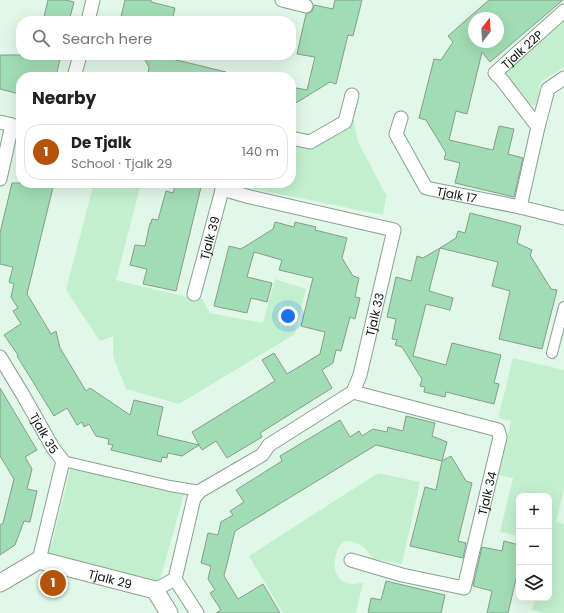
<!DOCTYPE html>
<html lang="en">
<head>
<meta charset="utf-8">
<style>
	:root { --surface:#fff; --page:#f2f2f2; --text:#222; --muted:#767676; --line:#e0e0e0; --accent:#b45309 }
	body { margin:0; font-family:Poppins,sans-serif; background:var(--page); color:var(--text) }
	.controls { position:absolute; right:12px; bottom:12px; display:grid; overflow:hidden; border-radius:8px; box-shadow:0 4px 16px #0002 }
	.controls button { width:36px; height:36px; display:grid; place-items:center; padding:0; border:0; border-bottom:1px solid var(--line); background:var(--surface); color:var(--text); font:20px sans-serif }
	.compass { position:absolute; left:468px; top:12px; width:36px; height:36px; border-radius:50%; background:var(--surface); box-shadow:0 4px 16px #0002; rotate:17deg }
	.you { position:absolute; left:288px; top:316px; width:14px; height:14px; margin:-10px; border:3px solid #fff; border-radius:50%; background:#1a73e8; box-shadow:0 0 0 6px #1a73e833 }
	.badge { display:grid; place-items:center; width:26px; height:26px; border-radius:50%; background:var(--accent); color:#fff; font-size:13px; font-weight:700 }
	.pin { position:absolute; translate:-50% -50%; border:2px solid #fff; box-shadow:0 1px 4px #0006 }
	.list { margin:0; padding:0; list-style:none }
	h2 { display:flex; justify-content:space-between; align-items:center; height:52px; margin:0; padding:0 16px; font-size:17px }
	h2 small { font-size:13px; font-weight:400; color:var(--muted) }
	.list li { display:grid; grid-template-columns:26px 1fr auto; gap:12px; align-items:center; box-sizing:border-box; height:56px; margin:0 8px 8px; padding:0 8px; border:1px solid var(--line); border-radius:16px }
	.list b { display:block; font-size:15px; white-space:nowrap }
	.list p { margin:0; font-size:13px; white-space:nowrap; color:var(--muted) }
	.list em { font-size:13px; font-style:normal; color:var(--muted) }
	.icon { flex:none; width:22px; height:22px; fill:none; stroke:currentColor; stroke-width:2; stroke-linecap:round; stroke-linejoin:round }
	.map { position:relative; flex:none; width:564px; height:613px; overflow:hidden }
	.search { position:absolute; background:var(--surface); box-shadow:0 4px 16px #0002; left:16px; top:16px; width:280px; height:44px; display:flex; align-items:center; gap:10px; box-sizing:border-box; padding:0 14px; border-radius:16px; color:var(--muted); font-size:15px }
	.panel { position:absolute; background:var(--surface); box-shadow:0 4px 16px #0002; left:16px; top:72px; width:280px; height:116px; border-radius:16px }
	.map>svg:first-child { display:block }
	.green { fill:#c2f0cf }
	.building { fill:#a1ddb4; stroke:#889c8e; fill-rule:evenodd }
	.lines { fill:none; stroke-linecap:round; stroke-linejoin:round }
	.pedestrian-casing { stroke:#8ca091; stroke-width:12 }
	.minor-casing { stroke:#8ca091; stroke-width:15 }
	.tertiary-casing { stroke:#8ca091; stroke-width:19 }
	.pedestrian { stroke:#fff; stroke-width:10 }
	.minor { stroke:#fff; stroke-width:13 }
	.tertiary { stroke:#fff; stroke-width:17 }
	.labels { text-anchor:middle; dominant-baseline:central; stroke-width:4; stroke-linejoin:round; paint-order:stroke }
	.street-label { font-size:12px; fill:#0b130d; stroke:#fff }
</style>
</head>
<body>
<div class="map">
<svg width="564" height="613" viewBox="0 0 564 613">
	<rect width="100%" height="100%" fill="#e1f7e7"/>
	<g class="green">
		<path d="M564,17V67L541,82L536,105H532L526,102L504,72L530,51L538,44L546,32Z"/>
		<path d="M352,110L358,142L386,195L383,215L230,184L291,183V137L311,142Z"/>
		<path d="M94,183H141L116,280L186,297L188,293L202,299L210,313L263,323L275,279L306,289L295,334L179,404L126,389L113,356V336L100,341L66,290Z"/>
		<path d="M513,358L564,370V489L556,522L564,524V613H545L532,610L536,598H549V552L552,543L549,542V496H519V536L500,532L513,478L498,475L511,421L498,418Z"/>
		<path d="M72,462L185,491L159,584L37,557L52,543Z"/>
		<path d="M378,473L420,482L402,564L373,559C365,547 362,543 346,541C344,542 341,544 339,546C337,549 336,553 336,555C330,576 344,589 363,582L356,613H283L249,556Z"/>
	</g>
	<g class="building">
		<path d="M48,0H66L74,2L69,21H43Z"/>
		<path d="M125,0H151V2L175,8L172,21H120Z"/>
		<path d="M335,0H362L353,36L348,35L336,84L330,82L291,106V87L307,90L315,57L297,54L306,14L312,11L314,5L333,9Z"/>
		<path d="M489,0H563L490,62L482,52L467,114L456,111L449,140L493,150L499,126L514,129L508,154L523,158L514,197L455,183L460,163L444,159L446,153L426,120L419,118L434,59L441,60L453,42L448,36ZM474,18H498V42H474Z"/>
		<path d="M0,55H61L56,76L44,73L43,77H21V85L19,94L0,89Z"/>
		<path d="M142,55H156L226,72L225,77H162L148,73L149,67Z"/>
		<path d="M12,183H54L27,294L51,334L56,331L60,348L86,391L90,388L130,415L134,400L163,407L157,435L199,445L192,432L275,381L262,360L274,353L287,374L320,354L325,332L301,326L313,278L279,270L282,260L254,252L247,277L272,283L267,302L251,298L247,313L214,306L229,246L241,249L273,229L275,222L294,227L295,222L316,227L315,230L347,238L342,258L353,276L359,278L355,297L360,298L355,319L350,317L341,351L336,350L333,363L322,370L332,388L260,433L262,437L227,458L216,441L202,450L199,445L182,456L168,453L167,458L162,457L161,462L111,450L113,445L108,444L109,439L96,436L89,424L84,427L82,422L77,425L67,408L54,416L17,356L18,355L4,335L21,324L13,311L18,308L11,297L14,284L9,282L13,267L0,264V233Z"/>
		<path d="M176,183H202L176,291L143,284L147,269L130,265L135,245L145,246L150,223H151L152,219L158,220L166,191L173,193Z"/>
		<path d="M470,213L521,226L517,243L532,250L530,255L551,289L557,290L542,349L499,339L510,291L492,286L498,262L440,248L456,238L458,231L465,233Z"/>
		<path d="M440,248L429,291L453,298L450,310L426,304L413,356L446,365L452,343L501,355L494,383L499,384L494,404L446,392L445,397L424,392L425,387L420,386L422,379L402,347L395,345L397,340L392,339L396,319L387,317L396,277L411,281L417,256L423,258Z"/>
		<path d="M0,388L37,450L25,457L32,469L27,489L37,491L30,522L24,521L15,545L0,555V525L3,523L14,479L0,456Z"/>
		<path d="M406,416L435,423L432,436L447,442L442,461L451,456L466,481L472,483L458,541L466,543L463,558L410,546L425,487L436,490L442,461L376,445L235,531L224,576L238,599L263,584L280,613H216L221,610L210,593L215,590L208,579L211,566L201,563L208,533L218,535L221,522L233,515L230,511L244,502L236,490L282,461L280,456L340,420L350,437L359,431L362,436L373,429L387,432L388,427L403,431Z"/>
		<path d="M504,541L519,545V566L508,613H487L492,591L473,586L482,547L502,551Z"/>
		<path d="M386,581L445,595L441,613H368L371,598L381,600Z"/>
	</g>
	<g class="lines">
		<g class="pedestrian-casing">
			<g id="pedestrian">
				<path d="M552,353L564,307"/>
				<path d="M63,461L170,486L200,491"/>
			</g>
		</g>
		<g class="minor-casing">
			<g id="minor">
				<path d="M282,0L306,6"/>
				<path d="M88,21L93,0"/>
				<path d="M74,77L80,55"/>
				<path id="s1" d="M401,118L396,134L426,188L520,207L564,218"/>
				<path d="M0,122L12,125"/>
				<path id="s2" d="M538,127L502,80L495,73L564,11"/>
				<path d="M291,138L310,142L345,122L352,95"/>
				<path d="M0,179L12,125"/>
				<path d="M520,207L538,127L548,89L564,78"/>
				<path id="s3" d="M194,294L224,183"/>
				<path id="s4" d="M0,357L23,395L53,448L63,461L39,560"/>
				<path id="s5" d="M351,560L402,575L464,588L500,437L498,430L353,392"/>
				<path d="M175,579L197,613"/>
				<path id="s6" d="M155,590L175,579L194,498L200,491L262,455L269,445L353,392L360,375L394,230L250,197L222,189"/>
			</g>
		</g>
		<g class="tertiary-casing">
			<g id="tertiary">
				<path id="s7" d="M0,583L39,560L155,590L169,613"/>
			</g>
		</g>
		<use href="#pedestrian" class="pedestrian"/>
		<use href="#minor" class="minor"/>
		<use href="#tertiary" class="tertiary"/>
	</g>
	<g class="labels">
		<g class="street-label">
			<text stroke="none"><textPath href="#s2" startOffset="105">Tjalk 22P</textPath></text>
			<text stroke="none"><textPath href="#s1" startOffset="110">Tjalk 17</textPath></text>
			<text stroke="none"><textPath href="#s3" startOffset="58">Tjalk 39</textPath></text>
			<text stroke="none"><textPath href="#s6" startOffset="379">Tjalk 33</textPath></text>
			<text stroke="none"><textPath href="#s4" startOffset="88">Tjalk 35</textPath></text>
			<text stroke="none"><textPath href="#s5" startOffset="214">Tjalk 34</textPath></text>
			<text stroke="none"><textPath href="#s7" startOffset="119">Tjalk 29</textPath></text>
		</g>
	</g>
</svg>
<div class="controls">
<button>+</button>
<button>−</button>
<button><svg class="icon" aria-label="layers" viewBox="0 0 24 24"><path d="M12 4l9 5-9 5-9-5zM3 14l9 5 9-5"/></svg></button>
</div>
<svg class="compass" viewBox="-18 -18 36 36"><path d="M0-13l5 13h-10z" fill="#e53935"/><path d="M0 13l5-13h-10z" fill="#767676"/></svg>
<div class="you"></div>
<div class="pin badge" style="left:53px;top:583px">1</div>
<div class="search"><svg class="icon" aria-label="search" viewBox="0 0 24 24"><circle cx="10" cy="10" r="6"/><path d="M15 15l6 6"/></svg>Search here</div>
<section class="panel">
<h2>Nearby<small></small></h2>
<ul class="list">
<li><span class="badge">1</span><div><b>De Tjalk</b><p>School · Tjalk 29</p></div><em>140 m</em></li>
</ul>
</section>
</div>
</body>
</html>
